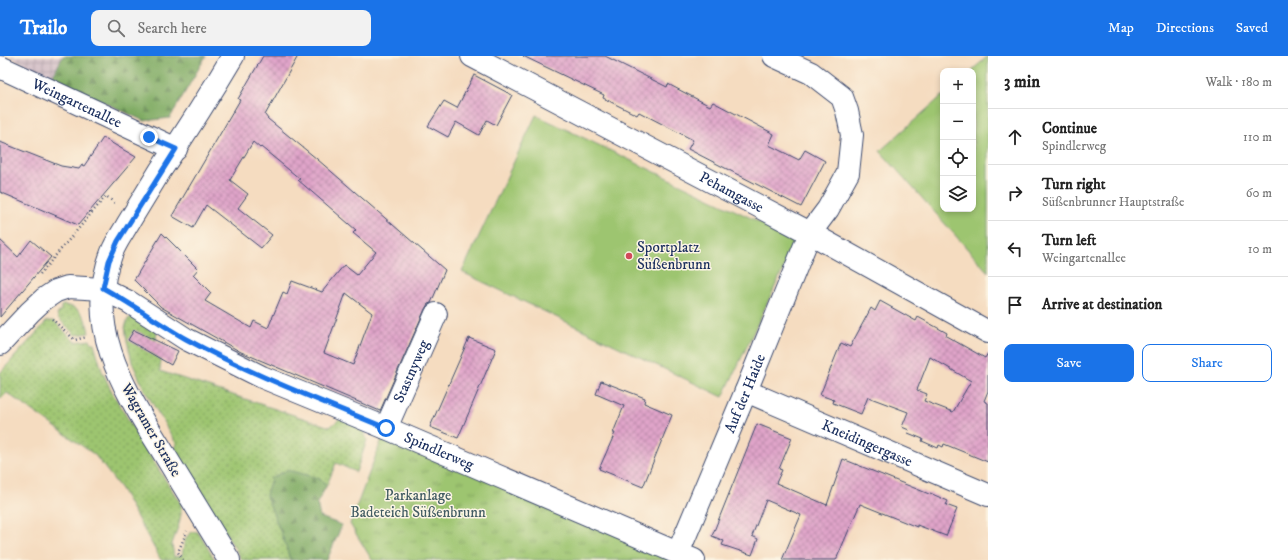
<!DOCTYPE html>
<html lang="en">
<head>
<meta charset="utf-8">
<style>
	:root { --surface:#fff; --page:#f2f2f2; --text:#222; --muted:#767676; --line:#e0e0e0; --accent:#1a73e8 }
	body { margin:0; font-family:"IM FELL DW Pica",serif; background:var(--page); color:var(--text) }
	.controls { position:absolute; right:12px; top:12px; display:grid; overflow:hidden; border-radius:8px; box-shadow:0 2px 6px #0003 }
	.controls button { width:36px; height:36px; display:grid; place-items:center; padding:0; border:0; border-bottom:1px solid var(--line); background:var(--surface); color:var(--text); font:20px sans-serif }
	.stop { position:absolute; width:12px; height:12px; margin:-9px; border:3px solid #1a73e8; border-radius:50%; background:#fff }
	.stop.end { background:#1a73e8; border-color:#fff; box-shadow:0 1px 4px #0008 }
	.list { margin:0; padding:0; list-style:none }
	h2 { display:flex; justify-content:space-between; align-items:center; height:52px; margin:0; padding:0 16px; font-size:17px }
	h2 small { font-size:13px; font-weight:400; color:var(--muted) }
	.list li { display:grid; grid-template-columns:26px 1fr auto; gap:12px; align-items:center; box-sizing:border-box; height:56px; padding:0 16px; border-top:1px solid var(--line) }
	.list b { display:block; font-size:15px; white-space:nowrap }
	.list p { margin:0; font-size:13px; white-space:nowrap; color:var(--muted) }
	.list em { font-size:13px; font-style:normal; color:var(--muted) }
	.actions { display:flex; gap:8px; padding:12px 16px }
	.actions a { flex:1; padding:9px 0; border:1px solid var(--accent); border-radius:8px; text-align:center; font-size:14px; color:var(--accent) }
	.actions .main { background:var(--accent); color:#fff }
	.icon { flex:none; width:22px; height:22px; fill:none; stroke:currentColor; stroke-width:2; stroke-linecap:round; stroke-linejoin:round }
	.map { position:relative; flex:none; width:988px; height:504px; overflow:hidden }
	header { display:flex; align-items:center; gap:24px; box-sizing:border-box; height:56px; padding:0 20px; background:var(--accent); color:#fff }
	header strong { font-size:19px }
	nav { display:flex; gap:22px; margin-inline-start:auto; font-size:14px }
	.search { width:280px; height:36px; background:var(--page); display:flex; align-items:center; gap:10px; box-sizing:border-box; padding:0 14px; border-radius:8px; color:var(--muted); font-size:15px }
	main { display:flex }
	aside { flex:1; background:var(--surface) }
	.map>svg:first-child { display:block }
	.industrial { fill:url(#industrial-grid) }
	.grass { fill:url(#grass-dots); stroke:#5c7a67 }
	.forest { fill:url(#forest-firs); stroke:#4c6c60 }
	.park { fill:url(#park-tufts); stroke:#5c7a67 }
	.pitch { fill:#9dc570; stroke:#5c7a67 }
	.building { fill:url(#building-cross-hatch); fill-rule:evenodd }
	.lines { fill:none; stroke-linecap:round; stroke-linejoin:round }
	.minor-casing { stroke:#3c496d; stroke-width:24 }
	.major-casing { stroke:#3c496d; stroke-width:24 }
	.path { stroke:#3c496d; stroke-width:2.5; stroke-dasharray:1 3; stroke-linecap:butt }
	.minor { stroke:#fff; stroke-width:22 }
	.major { stroke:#fff; stroke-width:22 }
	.route { stroke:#1a73e8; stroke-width:5 }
	.poi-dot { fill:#d1495b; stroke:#fcf5e5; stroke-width:1.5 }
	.labels { text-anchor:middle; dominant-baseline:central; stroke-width:3; stroke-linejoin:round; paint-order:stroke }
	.street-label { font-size:15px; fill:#1b2f5e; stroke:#fcf5e5 }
	.poi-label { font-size:15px; fill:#1b2f5e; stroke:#fcf5e5; text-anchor:start }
	.park-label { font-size:15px; fill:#425c63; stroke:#fcf5e5 }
</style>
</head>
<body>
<header>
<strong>Trailo</strong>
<div class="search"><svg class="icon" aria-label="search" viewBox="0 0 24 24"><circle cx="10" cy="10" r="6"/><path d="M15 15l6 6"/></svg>Search here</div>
<nav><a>Map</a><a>Directions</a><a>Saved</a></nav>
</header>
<main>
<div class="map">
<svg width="988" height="504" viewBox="0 0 988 504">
	<defs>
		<pattern id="industrial-grid" width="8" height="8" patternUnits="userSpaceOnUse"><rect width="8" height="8" fill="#d2bdc6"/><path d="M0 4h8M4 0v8" fill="none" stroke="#aa9aa4"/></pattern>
		<pattern id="grass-dots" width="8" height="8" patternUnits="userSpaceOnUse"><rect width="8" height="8" fill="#9dc570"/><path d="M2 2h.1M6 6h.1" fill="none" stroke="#7fa05f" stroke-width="1.8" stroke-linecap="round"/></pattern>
		<pattern id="forest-firs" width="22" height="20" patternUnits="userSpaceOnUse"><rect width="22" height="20" fill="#7eaa62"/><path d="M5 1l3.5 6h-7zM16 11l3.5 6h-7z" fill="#668b54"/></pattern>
		<pattern id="park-tufts" width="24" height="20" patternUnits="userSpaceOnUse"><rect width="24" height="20" fill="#9dc570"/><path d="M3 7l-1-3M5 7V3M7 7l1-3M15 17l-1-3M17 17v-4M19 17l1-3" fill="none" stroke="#7fa05f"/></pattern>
		<pattern id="building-cross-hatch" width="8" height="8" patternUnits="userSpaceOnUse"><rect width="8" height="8" fill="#e0a4c9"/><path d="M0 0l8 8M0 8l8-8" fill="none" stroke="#b586a6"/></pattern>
	</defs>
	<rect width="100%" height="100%" fill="#fcf5e5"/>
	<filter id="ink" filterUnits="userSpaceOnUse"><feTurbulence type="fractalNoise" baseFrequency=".025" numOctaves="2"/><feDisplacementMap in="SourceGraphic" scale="8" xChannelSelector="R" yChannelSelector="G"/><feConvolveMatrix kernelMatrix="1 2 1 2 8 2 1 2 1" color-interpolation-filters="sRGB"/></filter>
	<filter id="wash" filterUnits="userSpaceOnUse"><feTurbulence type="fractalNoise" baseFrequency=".012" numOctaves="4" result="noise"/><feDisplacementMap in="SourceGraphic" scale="16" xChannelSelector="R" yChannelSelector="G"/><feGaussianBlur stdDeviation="0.9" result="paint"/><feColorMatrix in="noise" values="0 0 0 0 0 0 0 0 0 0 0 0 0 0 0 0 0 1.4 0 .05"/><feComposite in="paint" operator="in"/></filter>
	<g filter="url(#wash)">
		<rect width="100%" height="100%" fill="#f5dcc0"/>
		<path class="industrial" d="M9,0H63L52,22Z"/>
		<g class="grass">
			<path d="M64,249C80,251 87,262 89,277L75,279L58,262L57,259L61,253V250Z"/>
			<path d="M132,261L157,274L156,284L150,296L161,303L160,315L330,371L341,362L364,375L367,384L356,416L336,407L327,429L318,422L286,490L290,504H242L174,392L177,389L144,333L132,306L127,285L125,271L128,263Z"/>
			<path d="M47,265H54L75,286L90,284L92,287H94L102,315L112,336L148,397L181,448V458L179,468L172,488L174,501L182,499C184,490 185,473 198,476L215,504H161L121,433L95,399L7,337L0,343V317Z"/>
		</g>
		<g class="forest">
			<path d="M63,0H206L170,62L144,65L52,22Z"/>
			<path d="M287,414L318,422L327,429L317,447L320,461L342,469L327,504H290L286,490L266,439L271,422Z"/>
		</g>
		<path class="park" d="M386,372L694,504H372L350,468Z"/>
		<g class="pitch">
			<path d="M988,0V216L880,95L943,39V153H973V15H971Z"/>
			<path d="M536,59L797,184L723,341L462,216Z"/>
		</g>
		<g id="blocks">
			<g class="building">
				<path d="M263,0H298L265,59L268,63L317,103L445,214L431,247L428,248L425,253L380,355L241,296L161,251L134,224L162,177L198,213L193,219L211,237L205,245L251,272L254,265L268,272L283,236L287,238L292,225L322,236L344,209L357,219L376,196L353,177L356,174L298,124L300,123L261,91L260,92L253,86L230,124L248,138L238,152L272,179L261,192L206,149L193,172L172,160L240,44L238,43ZM346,237L372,257L353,309L324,297Z"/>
				<path d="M523,0H605L667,31L668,28L710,50L713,46L774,78L769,89L799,104L805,94L825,105L801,151L688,93L693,84L639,56L637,59L603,42L604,39Z"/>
				<path d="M474,19L512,39L496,69L487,64L479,79L456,66L448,81L428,70L444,45L457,52Z"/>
				<path d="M103,82L136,101L78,169L0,136V86L61,110L79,113L82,109L84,110Z"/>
				<path d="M0,184L18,201L31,184L51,201L0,261Z"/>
				<path d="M880,245L916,265L918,261L947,277L946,280L985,302L988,297V335L984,345L988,347V406L944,388L943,391L939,389L938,392L922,385L923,383L908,377L909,374L902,371L908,356L868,341L861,358L833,347L834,344L820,339L841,287L850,291L871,252L875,255ZM930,301L971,325L953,356L924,345L927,338L917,334Z"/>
				<path d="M134,274L178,295L171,309L128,284Z"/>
				<path d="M469,282L496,293L458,382L430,371Z"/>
				<path d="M601,325L645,342L644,347L672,359L643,431L599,413L615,377H613L624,350L596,338Z"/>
				<path d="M757,368L792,382L779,413L782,414L776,427L827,449L843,403L929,438L930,437L948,445L946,449L957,453L946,480L917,469V471L860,448L836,504H782L801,459L766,444L752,480L758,483L752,499L722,489L724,485L712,480Z"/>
			</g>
		</g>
	</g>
	<g filter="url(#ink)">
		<use href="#blocks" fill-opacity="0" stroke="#3c496d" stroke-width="1"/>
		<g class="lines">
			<g class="minor-casing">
				<g id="minor">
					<path id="s1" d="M472,0L810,177L988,276"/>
					<path id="s2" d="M0,11L176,93"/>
					<path id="s3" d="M0,288L30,256L44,243L56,235L68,231L103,233L129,246L186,283L262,321L386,372L694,504"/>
					<path id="s4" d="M746,335L988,439"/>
					<path id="s5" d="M386,372L436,258"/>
					<path id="s6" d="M678,497L746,335L810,177L828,153L848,117L852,79L847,55L842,41L811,17L774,0"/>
				</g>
			</g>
			<g class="major-casing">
				<path id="major" d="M229,504C208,470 187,435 166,401C127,337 82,273 112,196C116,186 122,178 127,169C138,151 149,133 160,115C185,78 210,39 233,0"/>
			</g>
			<g class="path">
				<path d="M40,218L106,140L116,148"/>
				<path d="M52,263L75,284L87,281"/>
				<path d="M183,504L178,496L187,475"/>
			</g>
			<use href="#minor" class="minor"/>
			<use href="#major" class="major"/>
		</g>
	</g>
	<g class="lines" filter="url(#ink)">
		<path class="route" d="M149,81L176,93L118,185L109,205L103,232C132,248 158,267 186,283C250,318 319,344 386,372"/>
	</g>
	<circle class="poi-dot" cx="629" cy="200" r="4"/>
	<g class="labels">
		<g class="street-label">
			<text stroke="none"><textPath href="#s2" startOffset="85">Weingartenallee</textPath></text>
			<text stroke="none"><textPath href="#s1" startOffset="293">Pehamgasse</textPath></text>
			<text stroke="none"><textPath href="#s5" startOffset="62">Stastnyweg</textPath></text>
			<text stroke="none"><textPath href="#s6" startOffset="173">Auf der Haide</textPath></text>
			<text transform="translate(151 374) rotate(60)">Wagramer Straße</text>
			<text stroke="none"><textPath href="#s4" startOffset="132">Kneidingergasse</textPath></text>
			<text stroke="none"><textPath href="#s3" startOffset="499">Spindlerweg</textPath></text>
		</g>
		<g class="poi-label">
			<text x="637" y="191">Sportplatz<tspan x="637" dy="17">Süßenbrunn</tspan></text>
		</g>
		<g class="park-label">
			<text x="418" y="439">Parkanlage<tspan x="418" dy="17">Badeteich Süßenbrunn</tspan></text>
		</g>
	</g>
</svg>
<div class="controls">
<button>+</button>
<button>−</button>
<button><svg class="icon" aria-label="locate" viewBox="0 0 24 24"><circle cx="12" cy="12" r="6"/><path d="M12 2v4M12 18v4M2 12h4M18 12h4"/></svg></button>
<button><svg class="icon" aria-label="layers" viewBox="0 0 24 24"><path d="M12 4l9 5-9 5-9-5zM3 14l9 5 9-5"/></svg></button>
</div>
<div class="stop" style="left:386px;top:372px"></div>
<div class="stop end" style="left:149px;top:81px"></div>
</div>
<aside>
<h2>3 min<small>Walk · 180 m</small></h2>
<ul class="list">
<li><svg class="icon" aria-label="ahead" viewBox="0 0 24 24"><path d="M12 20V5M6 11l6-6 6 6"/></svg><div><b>Continue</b><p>Spindlerweg</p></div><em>110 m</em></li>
<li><svg class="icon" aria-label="right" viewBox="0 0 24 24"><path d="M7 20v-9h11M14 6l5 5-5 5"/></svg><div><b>Turn right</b><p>Süßenbrunner Hauptstraße</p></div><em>60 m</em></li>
<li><svg class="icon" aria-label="left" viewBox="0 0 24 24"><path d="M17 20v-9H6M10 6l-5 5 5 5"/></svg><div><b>Turn left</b><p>Weingartenallee</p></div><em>10 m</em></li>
<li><svg class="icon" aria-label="arrive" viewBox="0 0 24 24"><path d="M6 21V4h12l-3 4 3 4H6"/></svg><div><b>Arrive at destination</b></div></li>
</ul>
<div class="actions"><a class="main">Save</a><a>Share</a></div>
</aside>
</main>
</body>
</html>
